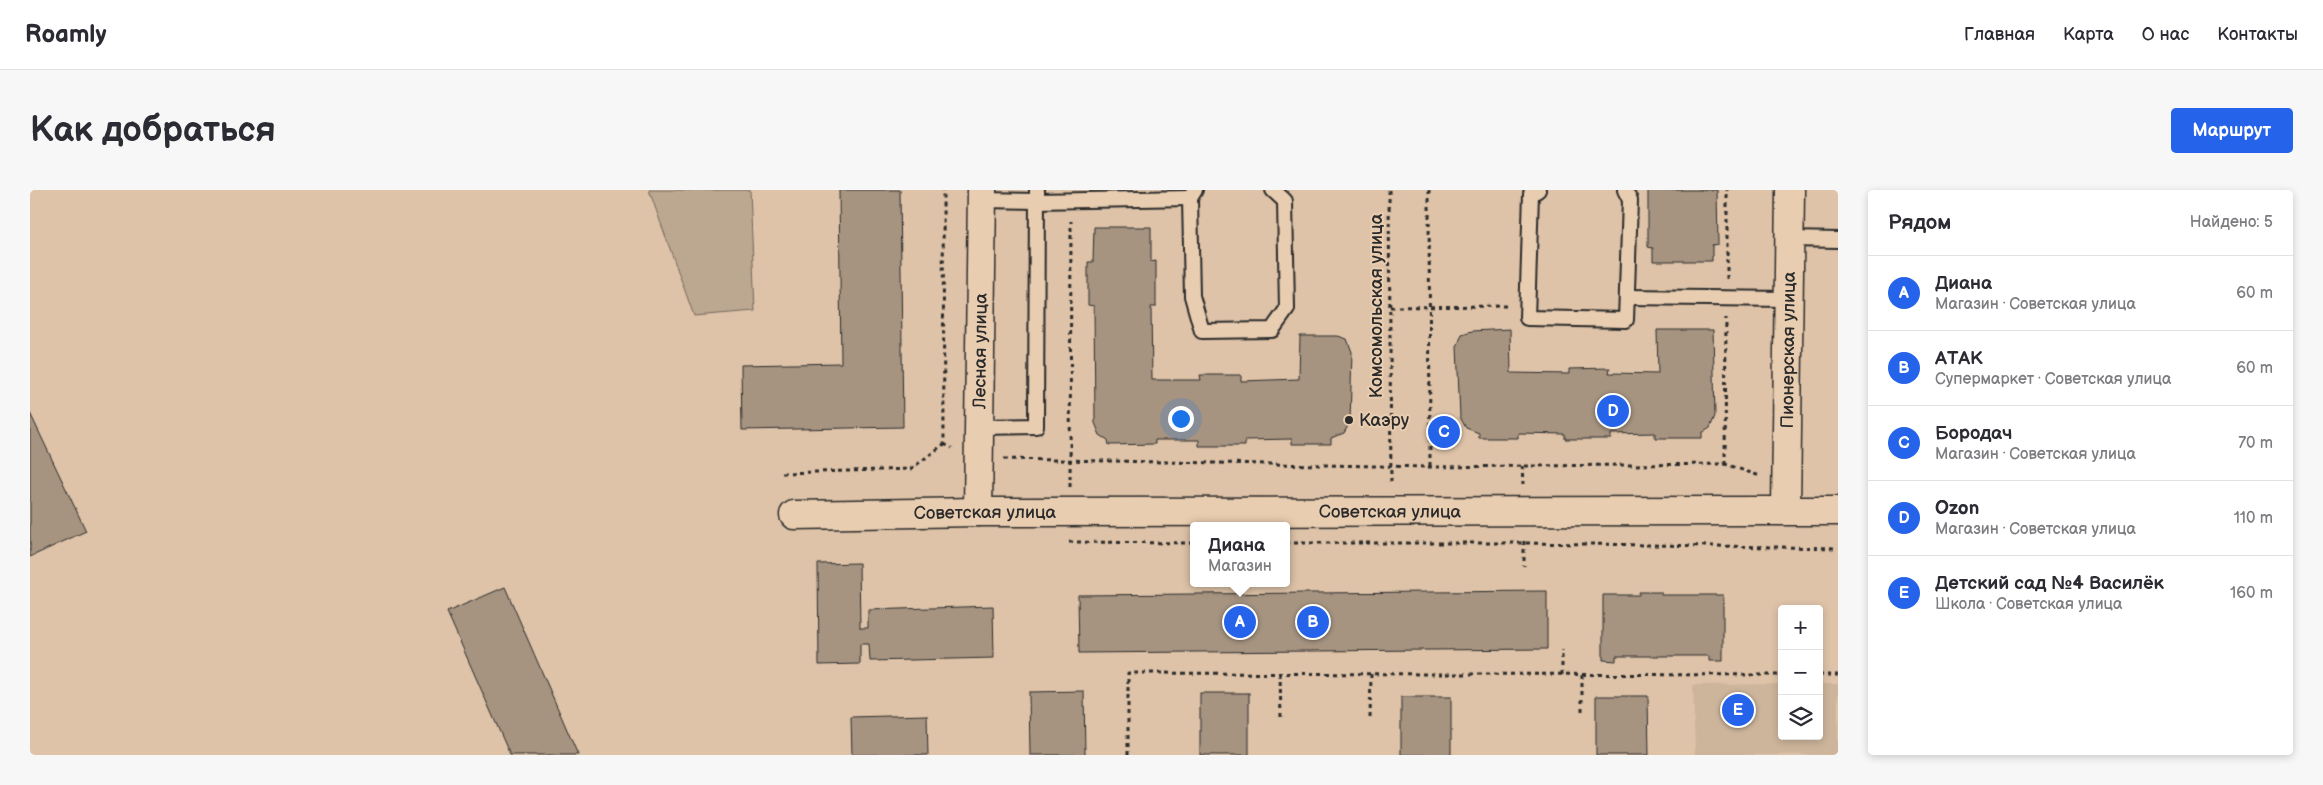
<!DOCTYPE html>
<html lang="ru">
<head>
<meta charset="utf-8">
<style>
	:root { --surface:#fff; --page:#f7f7f7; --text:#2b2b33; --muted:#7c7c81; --line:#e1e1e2; --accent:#2563eb }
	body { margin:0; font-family:"Balsamiq Sans",sans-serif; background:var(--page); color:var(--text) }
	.controls { position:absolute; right:15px; bottom:15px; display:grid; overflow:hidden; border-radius:5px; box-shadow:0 2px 8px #0003 }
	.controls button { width:45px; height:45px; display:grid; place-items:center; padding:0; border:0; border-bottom:1px solid var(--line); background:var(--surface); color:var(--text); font:25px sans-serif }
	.you { position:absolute; left:1150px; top:228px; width:18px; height:18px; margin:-12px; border:4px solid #fff; border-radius:50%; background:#1a73e8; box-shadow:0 0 0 8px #1a73e833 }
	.badge { display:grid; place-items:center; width:32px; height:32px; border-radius:50%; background:var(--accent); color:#fff; font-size:16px; font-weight:700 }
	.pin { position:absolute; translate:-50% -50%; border:2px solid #fff; box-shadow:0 1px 5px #0006 }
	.popup { position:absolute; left:1160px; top:332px; width:100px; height:65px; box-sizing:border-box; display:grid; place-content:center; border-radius:5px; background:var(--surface); filter:drop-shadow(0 1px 4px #0005); font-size:16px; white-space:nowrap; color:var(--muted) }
	.popup b { font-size:19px; color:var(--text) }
	.popup::after { content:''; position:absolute; left:50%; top:100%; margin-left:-10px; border:10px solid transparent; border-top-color:var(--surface) }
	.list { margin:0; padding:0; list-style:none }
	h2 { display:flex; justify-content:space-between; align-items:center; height:65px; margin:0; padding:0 20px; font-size:21px }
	h2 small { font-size:16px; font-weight:400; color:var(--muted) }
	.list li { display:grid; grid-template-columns:32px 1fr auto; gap:15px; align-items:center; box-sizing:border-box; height:75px; padding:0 20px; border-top:1px solid var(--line) }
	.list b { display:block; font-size:19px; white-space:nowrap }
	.list p { margin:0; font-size:16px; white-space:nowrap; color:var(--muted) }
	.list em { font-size:16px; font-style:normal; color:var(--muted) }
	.icon { flex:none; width:28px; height:28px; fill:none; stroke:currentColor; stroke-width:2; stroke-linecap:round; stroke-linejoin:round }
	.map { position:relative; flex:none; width:1808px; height:565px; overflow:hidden; border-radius:5px }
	header { display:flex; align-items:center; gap:30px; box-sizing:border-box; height:70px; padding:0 25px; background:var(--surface); border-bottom:1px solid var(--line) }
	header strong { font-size:24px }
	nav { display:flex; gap:28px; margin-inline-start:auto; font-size:18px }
	.intro { display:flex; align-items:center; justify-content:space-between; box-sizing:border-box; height:120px; padding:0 30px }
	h1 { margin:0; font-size:35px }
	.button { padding:12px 22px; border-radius:5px; background:var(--accent); color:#fff; font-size:18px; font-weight:700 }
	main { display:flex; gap:30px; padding:0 30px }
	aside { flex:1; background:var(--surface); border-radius:5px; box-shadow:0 2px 8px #0003 }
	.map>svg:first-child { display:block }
	.built { fill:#cdb59c }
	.green { fill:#bca790; stroke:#74695e }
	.building { fill:#a69481; stroke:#2b2b2b }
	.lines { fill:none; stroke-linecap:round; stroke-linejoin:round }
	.lane-casing { stroke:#2b2b2b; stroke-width:18 }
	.street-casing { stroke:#2b2b2b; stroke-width:31 }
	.path { stroke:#2b2b2b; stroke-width:3; stroke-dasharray:4 4; stroke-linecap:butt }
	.lane { stroke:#e9cdb0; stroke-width:14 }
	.street { stroke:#e9cdb0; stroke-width:28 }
	.poi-dot { fill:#2b2b2b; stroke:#e9cdb0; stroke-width:2 }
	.labels { text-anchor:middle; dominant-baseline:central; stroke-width:4; stroke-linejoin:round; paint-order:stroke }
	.street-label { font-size:18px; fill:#2b2b2b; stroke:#e9cdb0 }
	.poi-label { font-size:18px; fill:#2b2b2b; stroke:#e9cdb0; text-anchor:start }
</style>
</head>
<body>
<header>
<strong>Roamly</strong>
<nav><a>Главная</a><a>Карта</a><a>О нас</a><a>Контакты</a></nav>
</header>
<div class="intro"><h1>Как добраться</h1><a class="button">Маршрут</a></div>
<main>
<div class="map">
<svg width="1808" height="565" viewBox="0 0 1808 565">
	<rect width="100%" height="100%" fill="#dec3a8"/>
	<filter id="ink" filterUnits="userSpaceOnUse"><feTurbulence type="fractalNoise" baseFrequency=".02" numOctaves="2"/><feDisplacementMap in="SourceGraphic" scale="10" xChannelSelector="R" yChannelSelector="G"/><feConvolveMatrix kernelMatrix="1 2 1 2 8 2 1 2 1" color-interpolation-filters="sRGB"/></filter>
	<g filter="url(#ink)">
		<path class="built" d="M1752,494V546H1789V494H1808V565H1665L1663,495Z"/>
		<path class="green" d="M619,0H720L725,121L664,126Z"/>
		<g class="building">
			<path d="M809,0H870L873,237L712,240L711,175L811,173Z"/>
			<path d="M1618,0H1687L1688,54L1682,55V71H1623V58L1618,57Z"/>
			<path d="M1064,37H1121V72L1126,71V117H1121L1122,190H1171L1170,185H1211V191L1269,189L1270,146H1308L1317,149L1322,162L1320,232L1314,243L1301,248V254H1262V249L1215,250V256H1169V250H1125V254L1079,255L1078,250L1070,245L1065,233L1064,116L1058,115V72H1063Z"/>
			<path d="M1480,139L1481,183L1539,184V179L1580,178L1579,183L1628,184L1627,140H1683L1685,226L1680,238L1672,243V248H1625V243L1581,244V249H1535V244L1488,243V248H1449V243L1436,238L1430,227L1427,157L1432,144L1442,141Z"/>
			<path d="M0,223L56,341L0,367Z"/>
			<path d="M829,373L830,438H838V420L963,416L964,468L840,471L839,454H830V474L789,475L788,374Z"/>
			<path d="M475,397L548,565H480L417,422Z"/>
			<path d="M1517,401V459L1049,463L1048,405Z"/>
			<path d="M1609,402H1631V405H1693V471H1679V466H1586V471L1573,470V405H1609Z"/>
			<path d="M1054,501L1055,565H1000L999,502Z"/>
			<rect x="1170" y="503" width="49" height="62"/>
			<path d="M1566,506H1618L1619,565H1566Z"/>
			<rect x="1371" y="507" width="50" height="58"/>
			<path d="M897,525L898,565H822L821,527Z"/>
		</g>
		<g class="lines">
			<g class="lane-casing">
				<g id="lane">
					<path d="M1165,0L1160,8L1162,106L1172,141L1242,140L1257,119L1255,11L1243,0"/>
					<path d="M1508,0L1501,4L1497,128L1596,130L1600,10L1595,0"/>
					<path d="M952,10L1007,11L1160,8"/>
					<path d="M1760,49L1808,50"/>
					<path d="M1597,107L1759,109"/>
					<path d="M948,237L1006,236L1007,0"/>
				</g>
			</g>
			<g class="street-casing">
				<g id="street">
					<path id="s1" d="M1756,320L1760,0"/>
					<path id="s2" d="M948,322L952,0"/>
					<path id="s3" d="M764,325L948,322L1808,321"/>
				</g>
			</g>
			<g class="path">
				<path d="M1359,0L1361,296"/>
				<path d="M1399,0L1400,277"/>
				<path d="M1697,89V0"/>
				<path d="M1360,117L1479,116"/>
				<path d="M914,254L922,258"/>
				<path d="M974,269L1400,277L1695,274L1730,286"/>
				<path d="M1695,274L1696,128"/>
				<path d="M1492,276L1493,295"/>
				<path d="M752,283L881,279L914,254L913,0"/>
				<path d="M1040,297L1041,31"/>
				<path d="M1494,351V376"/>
				<path d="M1039,352L1164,353"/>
				<path d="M1256,353H1494L1808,358"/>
				<path d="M1250,483L1251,529"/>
				<path d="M1532,485V460"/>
				<path d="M1789,485H1808"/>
				<path d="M1552,521V485"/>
				<path d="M1340,528L1341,484"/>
				<path d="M1098,565V483L1752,485"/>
			</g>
			<use href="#lane" class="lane"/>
			<use href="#street" class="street"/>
		</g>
	</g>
	<circle class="poi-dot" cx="1319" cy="230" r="5"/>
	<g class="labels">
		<g class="street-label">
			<text transform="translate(1346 116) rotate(-90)">Комсомольская улица</text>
			<text stroke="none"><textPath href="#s1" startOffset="160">Пионерская улица</textPath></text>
			<text stroke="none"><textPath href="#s2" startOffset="161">Лесная улица</textPath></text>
			<text stroke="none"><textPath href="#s3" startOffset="596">Советская улица</textPath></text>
			<text stroke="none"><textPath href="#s3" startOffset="191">Советская улица</textPath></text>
		</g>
		<g class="poi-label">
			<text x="1329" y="230">Каэру</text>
		</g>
	</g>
</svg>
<div class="controls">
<button>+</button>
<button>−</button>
<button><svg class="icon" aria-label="layers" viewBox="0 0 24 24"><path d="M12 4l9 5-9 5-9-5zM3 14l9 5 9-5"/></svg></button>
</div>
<div class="you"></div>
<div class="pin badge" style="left:1210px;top:432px">A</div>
<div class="popup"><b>Диана</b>Магазин</div>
<div class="pin badge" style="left:1283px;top:432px">B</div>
<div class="pin badge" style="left:1414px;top:242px">C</div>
<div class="pin badge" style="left:1583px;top:221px">D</div>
<div class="pin badge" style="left:1708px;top:520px">E</div>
</div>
<aside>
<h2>Рядом<small>Найдено: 5</small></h2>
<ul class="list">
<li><span class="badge">A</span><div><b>Диана</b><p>Магазин · Советская улица</p></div><em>60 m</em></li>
<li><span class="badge">B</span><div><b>АТАК</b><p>Супермаркет · Советская улица</p></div><em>60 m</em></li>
<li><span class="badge">C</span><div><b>Бородач</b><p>Магазин · Советская улица</p></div><em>70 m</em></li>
<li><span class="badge">D</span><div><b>Ozon</b><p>Магазин · Советская улица</p></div><em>110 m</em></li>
<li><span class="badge">E</span><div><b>Детский сад №4 Василёк</b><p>Школа · Советская улица</p></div><em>160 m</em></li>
</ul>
</aside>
</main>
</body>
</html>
